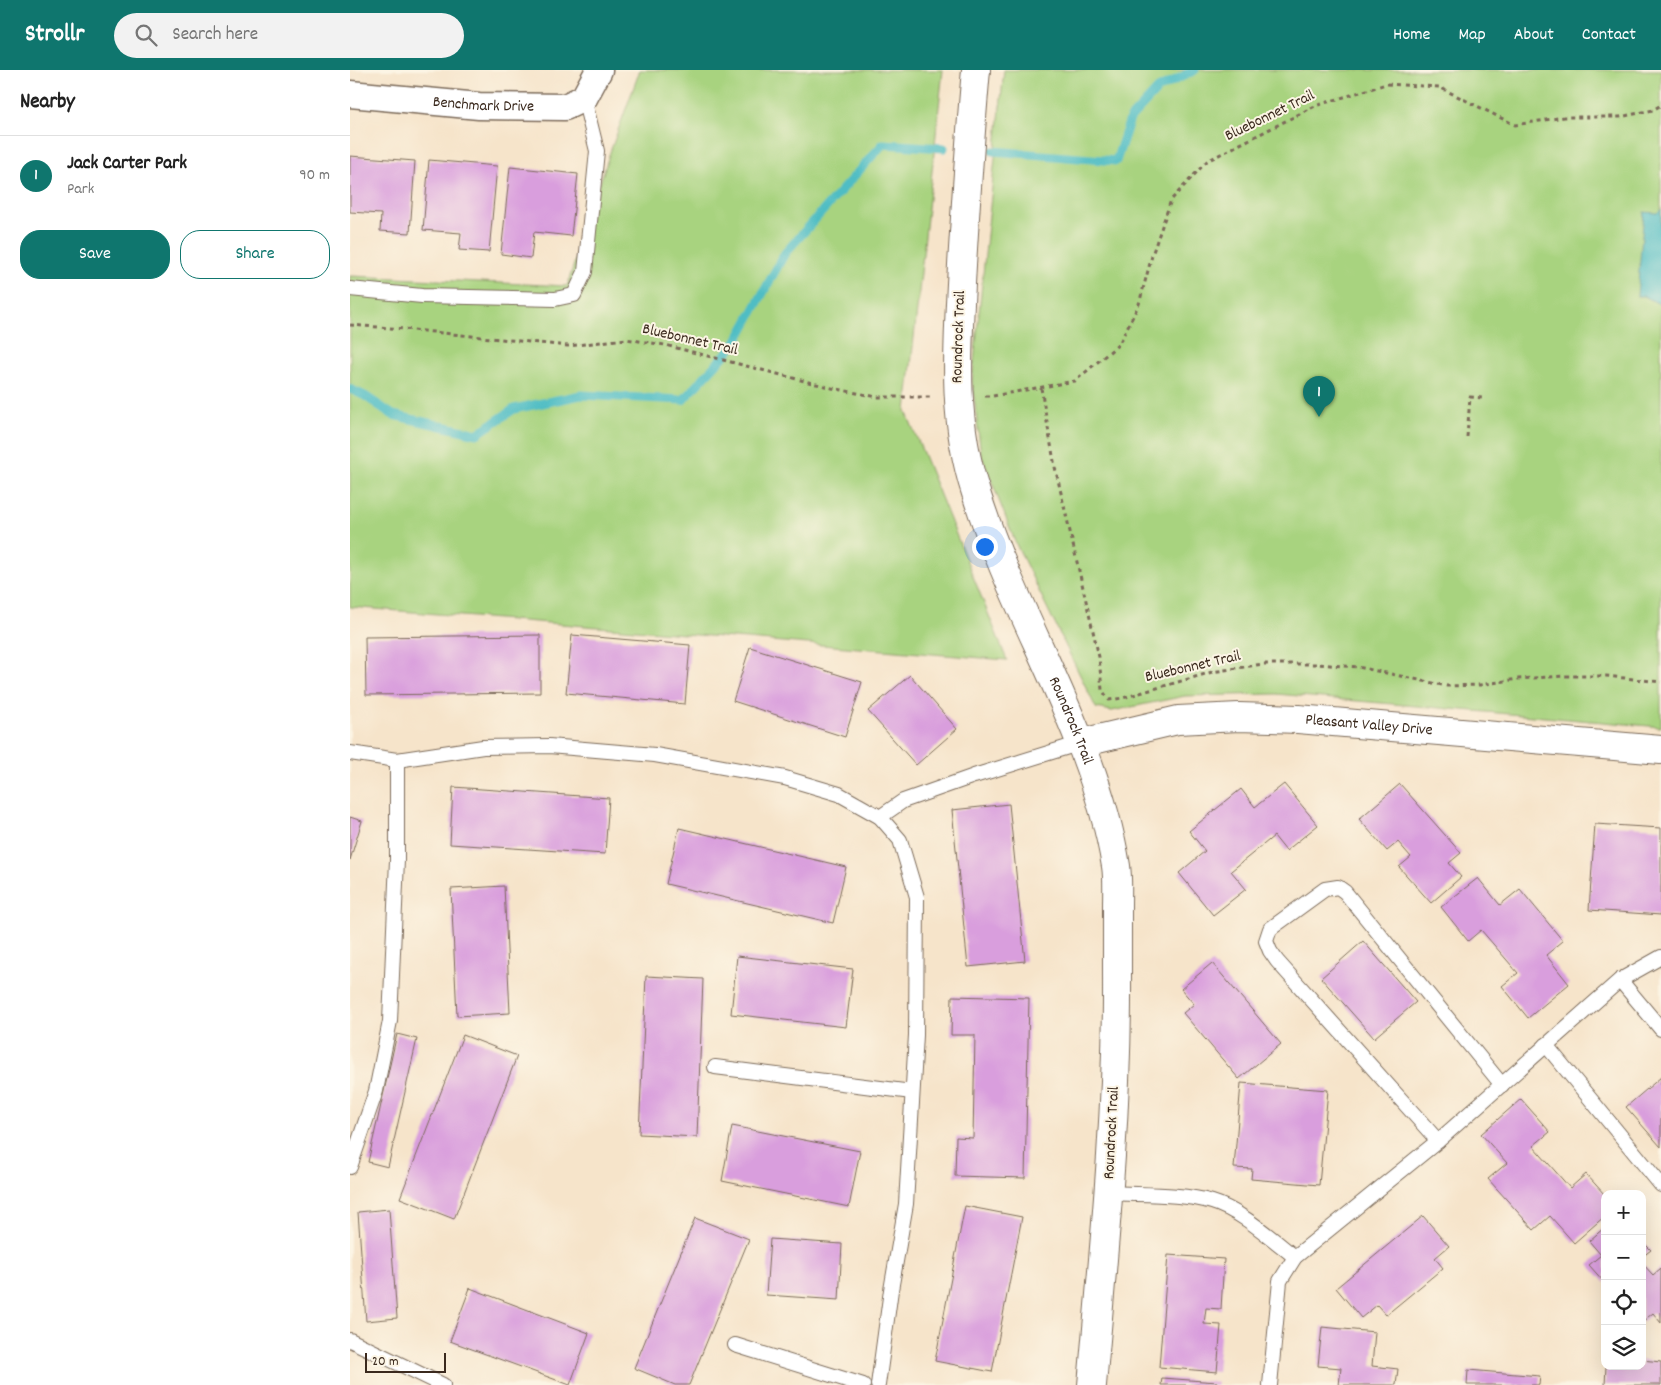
<!DOCTYPE html>
<html lang="en">
<head>
<meta charset="utf-8">
<style>
	:root { --surface:#fff; --page:#f2f2f2; --text:#222; --muted:#767676; --line:#e0e0e0; --accent:#0f766e }
	body { margin:0; font-family:Dekko,sans-serif; background:var(--page); color:var(--text) }
	.controls { position:absolute; right:15px; bottom:15px; display:grid; overflow:hidden; border-radius:10px; box-shadow:0 5px 20px #0002 }
	.controls button { width:45px; height:45px; display:grid; place-items:center; padding:0; border:0; border-bottom:1px solid var(--line); background:var(--surface); color:var(--text); font:25px sans-serif }
	.scale { position:absolute; left:15px; bottom:12px; width:81px; box-sizing:border-box; padding-left:5px; border:2px solid #3b2a1e; border-top:0; font-size:14px; line-height:18px; white-space:nowrap; color:#3b2a1e; -webkit-text-stroke:4px #fcf5e5; paint-order:stroke }
	.you { position:absolute; left:634px; top:476px; width:18px; height:18px; margin:-12px; border:4px solid #fff; border-radius:50%; background:#1a73e8; box-shadow:0 0 0 8px #1a73e833 }
	.badge { display:grid; place-items:center; width:32px; height:32px; border-radius:50%; background:var(--accent); color:#fff; font-size:16px; font-weight:700 }
	.pin { position:absolute; translate:-50% -41px; filter:drop-shadow(0 1px 2px #0008) }
	.pin::after { content:''; position:absolute; top:26px; width:18px; height:15px; background:inherit; clip-path:polygon(0 0,100% 0,50% 100%) }
	.list { margin:0; padding:0; list-style:none }
	h2 { display:flex; justify-content:space-between; align-items:center; height:65px; margin:0; padding:0 20px; font-size:21px }
	h2 small { font-size:16px; font-weight:400; color:var(--muted) }
	.list li { display:grid; grid-template-columns:32px 1fr auto; gap:15px; align-items:center; box-sizing:border-box; height:80px; padding:0 20px; border-top:1px solid var(--line) }
	.list b { display:block; font-size:19px; white-space:nowrap }
	.list p { margin:0; font-size:16px; white-space:nowrap; color:var(--muted) }
	.list em { font-size:16px; font-style:normal; color:var(--muted) }
	.actions { display:flex; gap:10px; padding:15px 20px }
	.actions a { flex:1; padding:11px 0; border:1px solid var(--accent); border-radius:20px; text-align:center; font-size:18px; color:var(--accent) }
	.actions .main { background:var(--accent); color:#fff }
	.icon { flex:none; width:28px; height:28px; fill:none; stroke:currentColor; stroke-width:2; stroke-linecap:round; stroke-linejoin:round }
	.map { position:relative; flex:none; width:1311px; height:1315px; overflow:hidden }
	header { display:flex; align-items:center; gap:30px; box-sizing:border-box; height:70px; padding:0 25px; background:var(--accent); color:#fff }
	header strong { font-size:24px }
	nav { display:flex; gap:28px; margin-inline-start:auto; font-size:18px }
	.search { width:350px; height:45px; background:var(--page); display:flex; align-items:center; gap:12px; box-sizing:border-box; padding:0 18px; border-radius:28px; color:var(--muted); font-size:19px }
	main { display:flex }
	aside { flex:1; background:var(--surface) }
	.map>svg:first-child { display:block }
	.green { fill:#a8d37f; stroke:#727e4e }
	.water { fill:#4fbdc4; stroke:#457471 }
	.lines { fill:none; stroke-linecap:round; stroke-linejoin:round }
	.stream { stroke:#4fbdc4; stroke-width:9 }
	.building { fill:#d99edd }
	.lane-casing { stroke:#7c6b5a; stroke-width:16 }
	.street-casing { stroke:#7c6b5a; stroke-width:29 }
	.secondary-casing { stroke:#7c6b5a; stroke-width:30 }
	.path { stroke:#7c6b5a; stroke-width:3; stroke-dasharray:4 4; stroke-linecap:butt }
	.lane { stroke:#fff; stroke-width:14 }
	.street { stroke:#fff; stroke-width:26 }
	.secondary { stroke:#fff; stroke-width:28 }
	.labels { text-anchor:middle; dominant-baseline:central; stroke-width:4; stroke-linejoin:round; paint-order:stroke }
	.street-label { font-size:16px; fill:#3b2a1e; stroke:#fcf5e5 }
</style>
</head>
<body>
<header>
<strong>Strollr</strong>
<div class="search"><svg class="icon" aria-label="search" viewBox="0 0 24 24"><circle cx="10" cy="10" r="6"/><path d="M15 15l6 6"/></svg>Search here</div>
<nav><a>Home</a><a>Map</a><a>About</a><a>Contact</a></nav>
</header>
<main>
<aside>
<h2>Nearby<small></small></h2>
<ul class="list">
<li><span class="badge">1</span><div><b>Jack Carter Park</b><p>Park</p></div><em>90 m</em></li>
</ul>
<div class="actions"><a class="main">Save</a><a>Share</a></div>
</aside>
<div class="map">
<svg width="1311" height="1315" viewBox="0 0 1311 1315">
	<rect width="100%" height="100%" fill="#fcf5e5"/>
	<filter id="ink" filterUnits="userSpaceOnUse"><feTurbulence type="fractalNoise" baseFrequency=".02" numOctaves="2"/><feDisplacementMap in="SourceGraphic" scale="10" xChannelSelector="R" yChannelSelector="G"/><feConvolveMatrix kernelMatrix="1 2 1 2 8 2 1 2 1" color-interpolation-filters="sRGB"/></filter>
	<filter id="wash" filterUnits="userSpaceOnUse"><feTurbulence type="fractalNoise" baseFrequency=".0096" numOctaves="4" result="noise"/><feDisplacementMap in="SourceGraphic" scale="20" xChannelSelector="R" yChannelSelector="G"/><feGaussianBlur stdDeviation="1.12" result="paint"/><feColorMatrix in="noise" values="0 0 0 0 0 0 0 0 0 0 0 0 0 0 0 0 0 1.4 0 .05"/><feComposite in="paint" operator="in"/></filter>
	<g filter="url(#wash)">
		<rect width="100%" height="100%" fill="#f6e4ca"/>
		<g class="green">
			<path d="M290,0H593L556,341L657,590L0,537V206L217,216L259,85Z"/>
			<path d="M654,0H1311V657L926,624L835,626L762,641L746,638L666,474L631,384L622,311Z"/>
		</g>
		<path class="water" d="M1311,139V235L1294,226H1287L1294,142L1307,143Z"/>
		<g class="lines">
			<g class="stream">
				<path d="M643,81L766,91L780,49L808,19L845,0"/>
				<path d="M0,319L15,326L43,345L127,364L164,339L231,325L333,330L385,274L435,183L533,74L594,78"/>
			</g>
		</g>
		<g id="blocks">
			<g class="building">
				<path d="M0,86L65,91L60,163L30,161L31,144L0,142Z"/>
				<path d="M79,90L147,96L139,182L109,180L111,163L73,160Z"/>
				<path d="M160,97L228,104L221,166L184,162L181,188L151,184Z"/>
				<path d="M190,565V623L16,625L15,567Z"/>
				<path d="M222,565L340,575L335,634L216,623Z"/>
				<path d="M400,577L512,612L495,667L383,631Z"/>
				<path d="M560,605L607,659L566,695L518,641Z"/>
				<path d="M934,714L968,755L936,781L924,766L881,801L896,819L863,845L829,803L855,781L839,761L891,719L905,737Z"/>
				<path d="M1050,714L1111,783L1099,793L1111,807L1081,833L1049,797L1061,787L1048,772L1037,781L1009,749Z"/>
				<path d="M103,717L259,728L255,784L100,774Z"/>
				<path d="M659,734L675,891L618,897L602,740Z"/>
				<path d="M0,747L12,751L0,790Z"/>
				<path d="M1245,754L1311,758V845L1239,840Z"/>
				<path d="M329,758L496,797L483,853L316,814Z"/>
				<path d="M1128,808L1150,835L1170,819L1213,871L1196,885L1219,914L1178,948L1152,916L1168,903L1131,860L1118,871L1091,837Z"/>
				<path d="M154,816L160,943L107,946L101,819Z"/>
				<path d="M1013,871L1066,932L1024,968L971,908Z"/>
				<path d="M387,886L503,899L496,957L381,944Z"/>
				<path d="M862,893L931,974L889,1009L833,943L844,934L831,919Z"/>
				<path d="M296,906L353,909L347,1067L289,1064Z"/>
				<path d="M602,926L679,928L675,1108L605,1106L606,1067L623,1068L625,965H601Z"/>
				<path d="M47,964L67,969L38,1097L18,1092Z"/>
				<path d="M113,965L167,986L104,1149L50,1128Z"/>
				<path d="M1311,1007V1077L1276,1037Z"/>
				<path d="M891,1013L978,1020L969,1115L901,1109L902,1099L884,1098Z"/>
				<path d="M1171,1029L1200,1062L1183,1076L1220,1118L1236,1104L1255,1125V1146L1224,1173L1200,1146L1184,1160L1138,1109L1157,1093L1131,1064Z"/>
				<path d="M382,1056L510,1081L499,1137L372,1111Z"/>
				<path d="M615,1136L672,1147L642,1302L585,1291Z"/>
				<path d="M39,1139L47,1248L16,1251L8,1142Z"/>
				<path d="M1073,1146L1099,1176L1085,1188L1093,1198L1036,1245L1027,1235L1011,1248L986,1218Z"/>
				<path d="M345,1148L399,1169L339,1315H325L284,1298Z"/>
				<path d="M1255,1157V1213L1239,1195L1251,1185L1239,1171Z"/>
				<path d="M420,1169L492,1174L489,1230L416,1225Z"/>
				<path d="M1292,1171L1301,1180L1292,1187Z"/>
				<path d="M818,1185L874,1189L871,1239L856,1238L854,1254L871,1255L867,1302L809,1297Z"/>
				<path d="M1292,1193L1303,1205L1311,1198V1253L1303,1243L1292,1252Z"/>
				<path d="M120,1218L239,1263L220,1315L100,1271Z"/>
				<path d="M972,1257L1025,1262L1022,1296L1048,1299L1046,1315H989L991,1298L968,1296Z"/>
				<path d="M1292,1290L1311,1292V1315H1255L1256,1296H1292Z"/>
				<path d="M1118,1300L1190,1306L1189,1315H1117Z"/>
				<path d="M812,1308L867,1312L866,1315H811Z"/>
			</g>
		</g>
	</g>
	<g filter="url(#ink)">
		<use href="#blocks" fill-opacity="0" stroke="#7c6b5a" stroke-width="1"/>
		<g class="lines">
			<g class="lane-casing">
				<g id="lane">
					<path d="M0,219L72,226L205,229L224,225L235,202L247,81L234,28"/>
					<path d="M0,683L47,690L133,677L199,676L305,685L435,708L489,724L530,747L550,770L567,827L566,965L556,1134L541,1220L528,1315"/>
					<path d="M530,747L553,731L624,706L731,673"/>
					<path d="M1270,910L1311,959"/>
					<path d="M1196,975L1311,1115"/>
					<path d="M365,997L562,1022"/>
					<path d="M1088,1071L927,891L920,881L916,871L920,859L975,819L988,817L995,822L1152,1015"/>
					<path d="M0,1097L26,1021L40,951L47,790V690"/>
					<path d="M759,1123C791,1125 831,1123 862,1132C890,1140 922,1169 945,1187"/>
					<path d="M0,1270L93,1315"/>
					<path d="M385,1275L513,1315"/>
					<path d="M920,1315L930,1211L945,1187L1088,1071L1270,910L1311,887"/>
				</g>
			</g>
			<g class="street-casing">
				<g id="street">
					<path id="s1" d="M0,24L129,36L215,37L234,28L249,0"/>
				</g>
			</g>
			<g class="secondary-casing">
				<g id="secondary">
					<path id="s2" d="M626,0C620,65 616,130 612,195C608,275 601,346 626,423C666,550 744,663 766,796C768,809 767,823 767,836C767,859 767,881 767,904C768,1041 754,1178 742,1315"/>
					<path id="s3" d="M731,673L828,650L889,647L948,649L1311,680"/>
				</g>
			</g>
			<g class="path">
				<path d="M0,255L54,259L218,276L276,269L315,275L482,318L527,327H581"/>
				<path d="M691,318L705,397L749,587L752,620L759,630L773,628L862,602L913,594H966L1008,597L1097,616L1130,615L1168,609L1215,606H1256L1311,612"/>
				<path d="M635,326H643L725,311L769,274L789,234L803,182L821,130L857,91L965,36L1036,14L1089,17L1165,55L1214,47H1270L1303,40L1311,35"/>
				<path d="M1117,367L1120,327L1133,328"/>
			</g>
			<use href="#lane" class="lane"/>
			<use href="#street" class="street"/>
			<use href="#secondary" class="secondary"/>
		</g>
	</g>
	<g class="labels">
		<g class="street-label">
			<text stroke="none"><textPath href="#s1" startOffset="134">Benchmark Drive</textPath></text>
			<text transform="translate(920 46) rotate(-26)">Bluebonnet Trail</text>
			<text transform="translate(609 267) rotate(-88)">Roundrock Trail</text>
			<text transform="translate(340 270) rotate(13)">Bluebonnet Trail</text>
			<text transform="translate(843 597) rotate(-13)">Bluebonnet Trail</text>
			<text stroke="none"><textPath href="#s2" startOffset="672">Roundrock Trail</textPath></text>
			<text stroke="none"><textPath href="#s3" startOffset="291">Pleasant Valley Drive</textPath></text>
			<text transform="translate(762 1063) rotate(-87)">Roundrock Trail</text>
		</g>
	</g>
</svg>
<div class="controls">
<button>+</button>
<button>−</button>
<button><svg class="icon" aria-label="locate" viewBox="0 0 24 24"><circle cx="12" cy="12" r="6"/><path d="M12 2v4M12 18v4M2 12h4M18 12h4"/></svg></button>
<button><svg class="icon" aria-label="layers" viewBox="0 0 24 24"><path d="M12 4l9 5-9 5-9-5zM3 14l9 5 9-5"/></svg></button>
</div>
<div class="scale">20 m</div>
<div class="you"></div>
<div class="pin badge" style="left:969px;top:347px">1</div>
</div>
</main>
</body>
</html>
